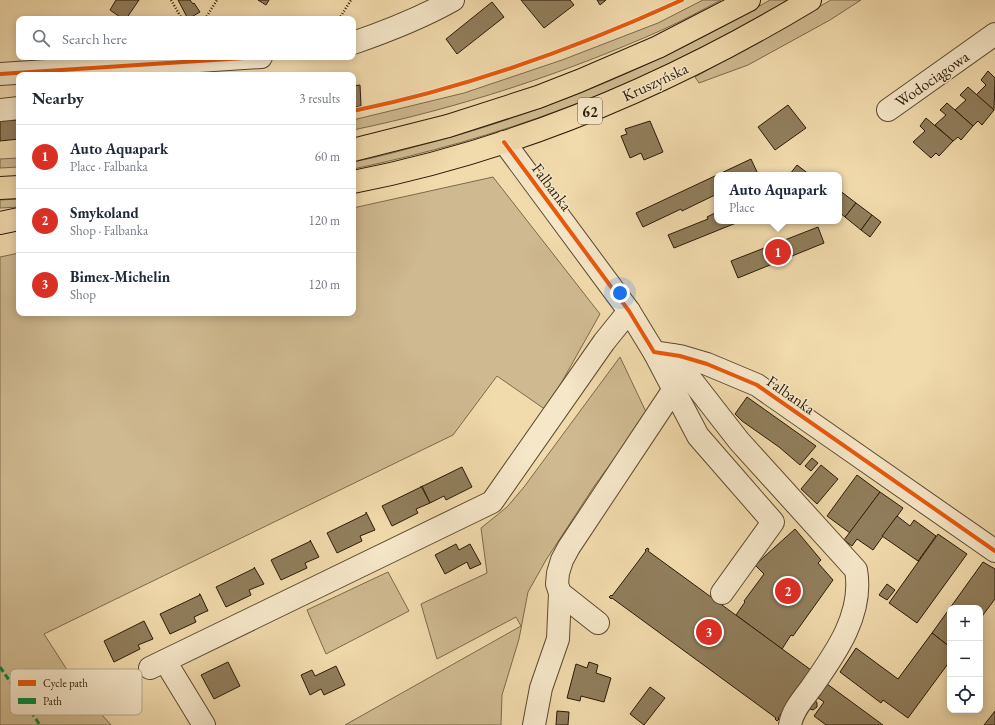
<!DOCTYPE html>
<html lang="en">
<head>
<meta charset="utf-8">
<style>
	:root { --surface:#fff; --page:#f2f2f3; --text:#1f2937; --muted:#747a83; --line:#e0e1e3; --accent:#d93025 }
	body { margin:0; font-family:"EB Garamond",serif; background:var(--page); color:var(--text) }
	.controls { position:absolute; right:12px; bottom:12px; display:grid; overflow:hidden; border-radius:8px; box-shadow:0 2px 10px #0003 }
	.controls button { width:36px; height:36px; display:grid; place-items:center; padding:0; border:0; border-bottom:1px solid var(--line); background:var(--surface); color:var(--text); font:20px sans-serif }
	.you { position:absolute; left:620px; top:293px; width:14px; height:14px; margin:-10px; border:3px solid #fff; border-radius:50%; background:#1a73e8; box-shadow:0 0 0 6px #1a73e833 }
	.badge { display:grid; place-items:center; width:26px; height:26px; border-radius:50%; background:var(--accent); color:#fff; font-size:13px; font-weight:700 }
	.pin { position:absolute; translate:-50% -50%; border:2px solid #fff; box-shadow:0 1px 4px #0006 }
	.popup { position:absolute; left:714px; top:172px; width:128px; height:52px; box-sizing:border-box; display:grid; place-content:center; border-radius:8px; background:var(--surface); filter:drop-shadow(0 1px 3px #0005); font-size:13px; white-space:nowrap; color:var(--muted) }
	.popup b { font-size:15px; color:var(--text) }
	.popup::after { content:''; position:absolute; left:50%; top:100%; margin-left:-8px; border:8px solid transparent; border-top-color:var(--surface) }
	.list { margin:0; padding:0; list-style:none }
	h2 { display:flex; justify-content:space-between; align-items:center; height:52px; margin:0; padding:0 16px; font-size:17px }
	h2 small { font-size:13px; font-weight:400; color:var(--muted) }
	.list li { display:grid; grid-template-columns:26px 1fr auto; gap:12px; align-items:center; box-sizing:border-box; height:64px; padding:0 16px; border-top:1px solid var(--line) }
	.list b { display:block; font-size:15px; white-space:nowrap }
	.list p { margin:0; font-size:13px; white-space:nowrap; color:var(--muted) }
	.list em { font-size:13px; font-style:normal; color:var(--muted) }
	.icon { flex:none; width:22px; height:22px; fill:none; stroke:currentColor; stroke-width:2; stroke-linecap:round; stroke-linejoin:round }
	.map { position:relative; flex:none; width:995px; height:725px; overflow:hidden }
	.search { position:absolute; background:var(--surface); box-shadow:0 2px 10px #0003; left:16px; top:16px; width:340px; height:44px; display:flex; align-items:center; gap:10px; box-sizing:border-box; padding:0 14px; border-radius:8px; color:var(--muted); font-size:15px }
	.panel { position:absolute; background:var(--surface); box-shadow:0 2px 10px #0003; left:16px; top:72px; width:340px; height:244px; border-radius:8px }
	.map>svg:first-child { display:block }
	.green { fill:#cfb990; stroke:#7c6a4b }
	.building { fill:#917e5c; stroke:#2a1a06 }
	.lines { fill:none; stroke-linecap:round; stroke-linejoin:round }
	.minor-casing { stroke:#5c4a30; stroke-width:24 }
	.major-casing { stroke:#2a1a06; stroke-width:24 }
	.path { stroke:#2a1a06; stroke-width:2.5; stroke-dasharray:1 2; stroke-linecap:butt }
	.minor { stroke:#f6e7c9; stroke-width:22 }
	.major { stroke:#f1daac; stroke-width:22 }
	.quiet { stroke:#00873e; stroke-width:3; stroke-dasharray:6 3; stroke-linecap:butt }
	.cycleway-casing { stroke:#f6e7c9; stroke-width:6 }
	.cycleway { stroke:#e8590c; stroke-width:4 }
	.labels { text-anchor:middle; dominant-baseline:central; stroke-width:3; stroke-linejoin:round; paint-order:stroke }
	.shield { fill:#f6e7c9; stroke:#675840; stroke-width:1 }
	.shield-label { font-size:15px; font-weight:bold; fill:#2a1a06 }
	.street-label { font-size:16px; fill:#2a1a06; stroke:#f6e7c9 }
	.key { fill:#f6e7c9; stroke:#b9aa8e; stroke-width:1 }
	.key-label { font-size:11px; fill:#2a1a06 }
</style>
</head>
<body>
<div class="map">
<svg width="995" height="725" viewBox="0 0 995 725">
	<rect width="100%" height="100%" fill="#f1daac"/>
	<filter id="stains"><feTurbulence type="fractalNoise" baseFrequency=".005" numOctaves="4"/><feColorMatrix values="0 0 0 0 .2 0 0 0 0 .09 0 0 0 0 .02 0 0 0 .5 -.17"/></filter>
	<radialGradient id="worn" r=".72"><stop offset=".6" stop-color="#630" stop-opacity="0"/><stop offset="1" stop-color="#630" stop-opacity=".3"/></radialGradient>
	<g class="green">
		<path d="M703,0H721C702,10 682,21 662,30C563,74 459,108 353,130V120L464,93L562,60L658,23Z"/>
		<path d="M770,0H788C717,41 643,80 565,108C496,134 425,154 353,169V162C380,157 406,149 433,142C552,110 664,62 770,0Z"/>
		<path d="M831,0H861L830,20L748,65L699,83L695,77Z"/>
		<path d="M19,158V167L0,168V159Z"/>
		<path d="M493,177L600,314L546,410L497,376L453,435L44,634L80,690L111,725H0V257L19,253V313H353V208Z"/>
		<path d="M19,199V207L0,208V200Z"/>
		<path d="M620,357L647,414L595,485L546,560L528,592L519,639L502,695L501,725H345L521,626L516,617L437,659L421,604L487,573L481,528L507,507L524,487Z"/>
		<path d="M388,572L409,611L326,654L307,610Z"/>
	</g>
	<g class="building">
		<path d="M116,0H139L126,19H123L110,10Z"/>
		<path d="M178,0H190L193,4L194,3L200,12L188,19Z"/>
		<path d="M258,0H269L266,5Z"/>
		<path d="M521,0H570L574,5L544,28Z"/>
		<path d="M597,0H606L600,5Z"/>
		<path d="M492,2L504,17L457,54L446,39Z"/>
		<path d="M988,71L995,78L994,110L976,95L986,85L981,80Z"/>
		<path d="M360,85L361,106L353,107V86Z"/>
		<path d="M968,87L994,110L982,125L978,121L973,126L955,110L966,100L960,95Z"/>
		<path d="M947,103L973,126L961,140L958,137L953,141L935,125L946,115L940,110Z"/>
		<path d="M788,105L806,128L775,150L758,127Z"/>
		<path d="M926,118L953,141L939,156L936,153L931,158L913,142L925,131L920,126Z"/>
		<path d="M19,120V139L0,141V121Z"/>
		<path d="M650,121L663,152L644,160L641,153L630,158L621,136L627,134L625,129Z"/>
		<path d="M751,159L758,174L757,175H717Z"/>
		<path d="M797,165L810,175H791L790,174Z"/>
		<path d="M717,175V194L682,211L681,209L643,227L636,213Z"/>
		<path d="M839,190L856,203L845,217L839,212Z"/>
		<path d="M856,203L872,215L861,230L845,217Z"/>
		<path d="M717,212V221H741L674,248L668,235L708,219L707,217Z"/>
		<path d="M872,215L881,222L870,237L861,230Z"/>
		<path d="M818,227L824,243L738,278L731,261Z"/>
		<path d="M747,397L816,446L800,465L779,447L742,421L735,414Z"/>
		<path d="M812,458L818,463L811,471L805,466Z"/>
		<path d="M821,465L838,479L817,504L801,489Z"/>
		<path d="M462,467L472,487L446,500L444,496L430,503L422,486H423Z"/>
		<path d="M857,475L880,492L850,533L827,516Z"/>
		<path d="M421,486L430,503L416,509L418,513L392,526L382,506L421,487Z"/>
		<path d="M880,492L903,508L873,550L857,539L852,546L844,540Z"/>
		<path d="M366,512L375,530L360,536L362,541L337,553L327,533L366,514Z"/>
		<path d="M897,516L910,526L914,520L936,536L918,561L882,536Z"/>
		<path d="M795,529L821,560L818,563L833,580L793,636L791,635L782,649L736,615L745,602L744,601L764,574L755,565Z"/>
		<path d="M938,534L967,554L917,623L889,603Z"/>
		<path d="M310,540L319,557L305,563L307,568L281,580L271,560L311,541Z"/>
		<path d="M456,544L459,550L470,544L481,564L470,569L467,562L445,574L435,555Z"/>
		<path d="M647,548L649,549L648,551L811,670V672L778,718L779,719L777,721L775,719L776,718L612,598L611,599L609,597L611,595L612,596L646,551L645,550Z"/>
		<path d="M983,562L995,569V599L980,619V608H950Z"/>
		<path d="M254,567L264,584L249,590L251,595L226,607L216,587L255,568Z"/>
		<path d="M887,584L895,590L887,600L879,595Z"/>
		<path d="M199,594H200L208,611H207L194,617L196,622L170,634L160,614L200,595Z"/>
		<path d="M950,608V647L932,633Z"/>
		<path d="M144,621L153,639L138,645L140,649L114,662L104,641Z"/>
		<path d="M932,633L950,647V661L908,718L883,700L881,703L840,672L856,648L898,679Z"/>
		<path d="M228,662L240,686L214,699L201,675Z"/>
		<path d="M589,662L598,665L596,673L611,678L604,702L581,696L580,701L567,698L576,664L587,668Z"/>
		<path d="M336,666L345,685L324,695L321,689L310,695L301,675L312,670L315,676Z"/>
		<path d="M823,681L883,725H826L814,716L824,702L814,695Z"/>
		<path d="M650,687L665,698L644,725L630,714Z"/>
		<path d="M815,700L817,703V707L813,710L810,709L807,707Z"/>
		<path d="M557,711L569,712L568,725H556Z"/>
		<path d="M995,711V725H984Z"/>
	</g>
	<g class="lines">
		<g class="minor-casing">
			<g id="minor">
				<path d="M353,43C388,31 421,18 453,0"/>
				<path d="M0,74L261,57"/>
				<path d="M0,110L19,108"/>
				<path d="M888,110L995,34"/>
				<path d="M504,142L629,311L654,352L680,356L707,364L757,385L995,551"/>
				<path d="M654,352L698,436L773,522L722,593"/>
				<path d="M672,355L739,441L856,570C864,614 835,654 811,688C803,699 792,711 790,725"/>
				<path d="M598,623L560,593L557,584L558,573L562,560L569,547L674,389"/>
				<path d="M165,661L204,725"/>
				<path d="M150,668L492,502L604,342L629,311"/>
				<path d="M534,725L541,688L558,639L560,593"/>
			</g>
		</g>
		<g class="major-casing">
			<g id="major">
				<path d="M353,150L448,126L538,97L579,81L658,47L749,0"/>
				<path d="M353,182C515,150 669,85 810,0"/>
				<path d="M0,188L19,187"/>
				<path d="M0,223L19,219"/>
			</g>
		</g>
		<g class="path">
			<path d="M171,0L182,19"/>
			<path d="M205,19L217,0"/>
			<path d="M339,19L351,0"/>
		</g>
		<use href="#minor" class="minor"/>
		<use href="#major" class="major"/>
		<path class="quiet" d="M0,667L40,725"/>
		<g class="cycleway-casing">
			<g id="cycleway">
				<path d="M0,74L261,57"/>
				<path d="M353,111C466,88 577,48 682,0"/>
				<path d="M504,142L629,311L654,352L680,356L707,364L757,385L995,551"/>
			</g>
		</g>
		<use href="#cycleway" class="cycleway"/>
	</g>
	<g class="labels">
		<rect class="shield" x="578" y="98" width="24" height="26" rx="3"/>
		<g class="shield-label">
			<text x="590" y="111">62</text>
		</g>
		<g class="street-label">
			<text transform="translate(932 79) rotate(-35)">Wodociągowa</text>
			<text transform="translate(655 82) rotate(-25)">Kruszyńska</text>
			<text transform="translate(552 187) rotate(53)">Falbanka</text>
			<text transform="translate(791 395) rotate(35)">Falbanka</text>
		</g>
	</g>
	<rect x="10" y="669" width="132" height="46" rx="6" class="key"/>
	<rect x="18" y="680" width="18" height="6" fill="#e8590c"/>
	<rect x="18" y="698" width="18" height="6" fill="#00873e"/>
	<g class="key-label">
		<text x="43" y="687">Cycle path</text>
		<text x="43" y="705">Path</text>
	</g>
	<rect width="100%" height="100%" filter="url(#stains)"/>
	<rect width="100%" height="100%" fill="url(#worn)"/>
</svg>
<div class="controls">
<button>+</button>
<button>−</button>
<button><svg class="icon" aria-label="locate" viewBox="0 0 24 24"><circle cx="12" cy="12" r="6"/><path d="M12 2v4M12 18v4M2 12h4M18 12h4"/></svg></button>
</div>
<div class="you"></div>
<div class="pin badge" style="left:778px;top:252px">1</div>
<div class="popup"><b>Auto Aquapark</b>Place</div>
<div class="pin badge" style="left:788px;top:591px">2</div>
<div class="pin badge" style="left:709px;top:632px">3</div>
<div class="search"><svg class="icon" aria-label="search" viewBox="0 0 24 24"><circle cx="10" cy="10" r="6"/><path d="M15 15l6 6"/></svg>Search here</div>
<section class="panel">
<h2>Nearby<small>3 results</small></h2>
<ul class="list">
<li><span class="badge">1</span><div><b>Auto Aquapark</b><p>Place · Falbanka</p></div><em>60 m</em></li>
<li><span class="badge">2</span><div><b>Smykoland</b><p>Shop · Falbanka</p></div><em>120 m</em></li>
<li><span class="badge">3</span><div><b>Bimex-Michelin</b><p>Shop</p></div><em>120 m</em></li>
</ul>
</section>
</div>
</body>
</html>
